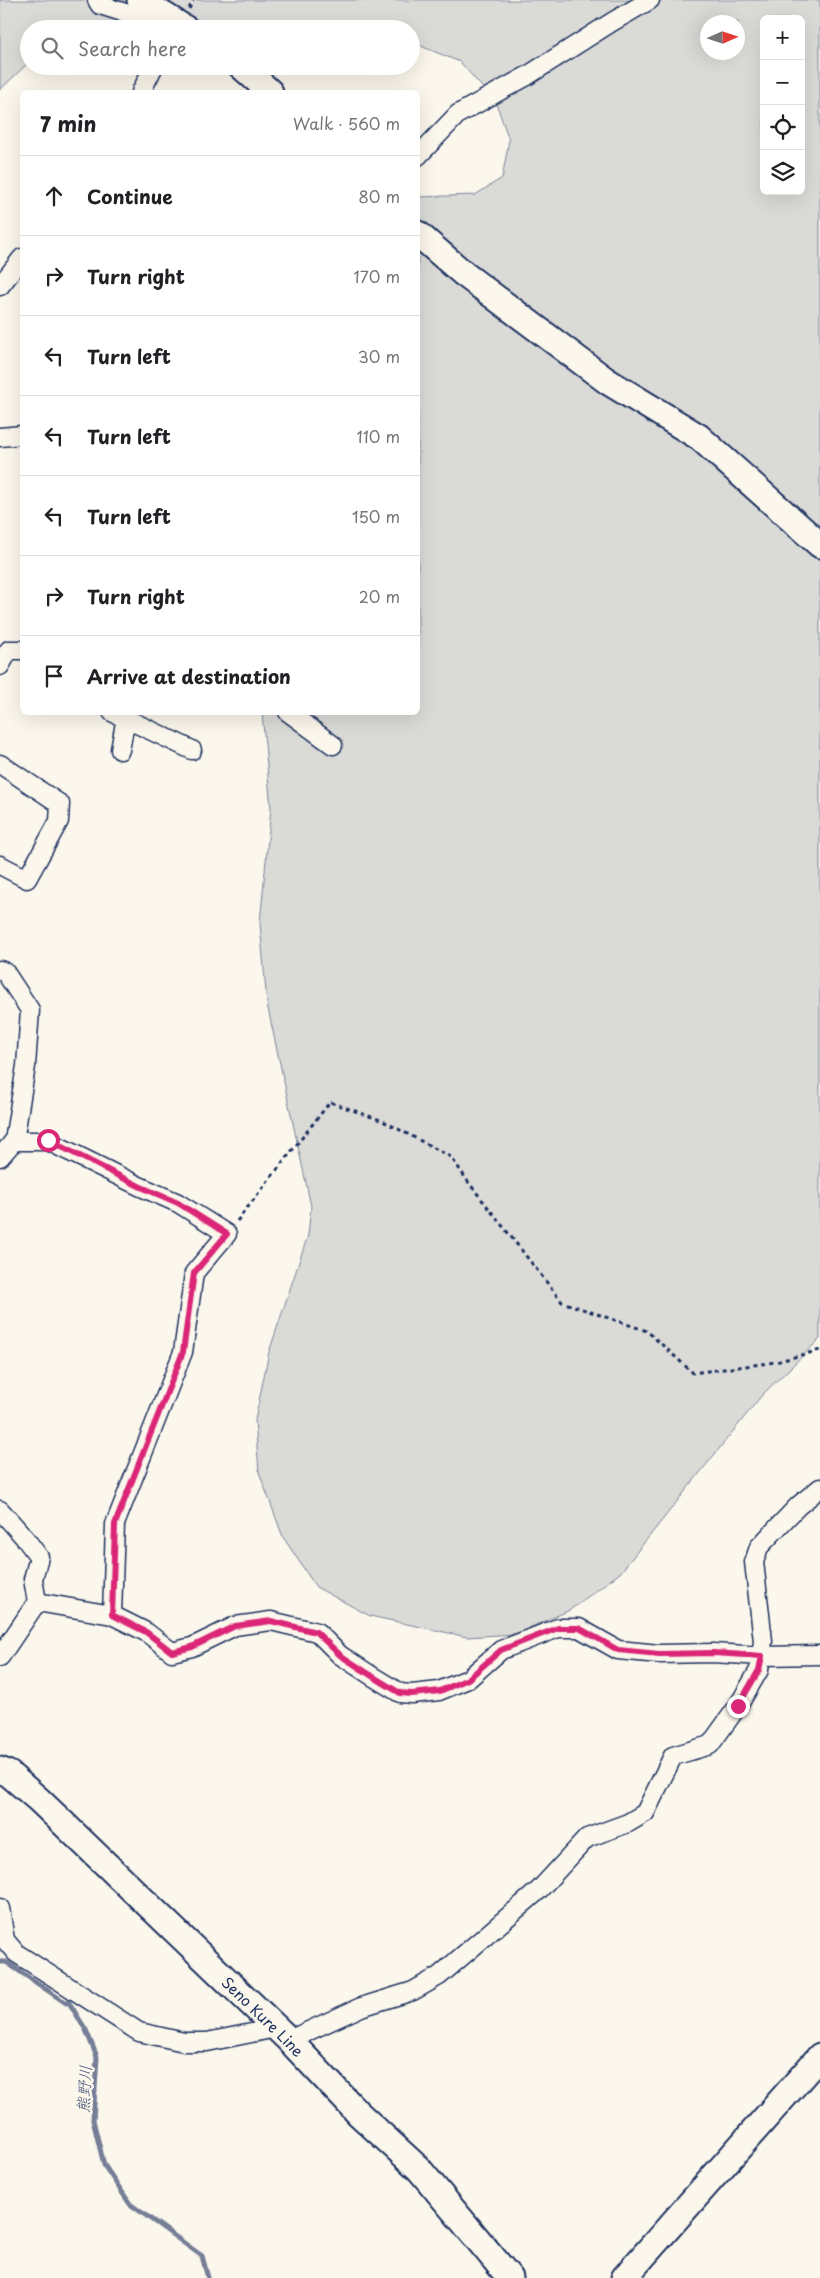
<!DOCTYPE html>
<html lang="en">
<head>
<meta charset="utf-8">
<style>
	:root { --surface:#fff; --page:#f6f6f6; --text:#202124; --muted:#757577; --line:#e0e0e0 }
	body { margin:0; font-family:"Playpen Sans","Klee One",sans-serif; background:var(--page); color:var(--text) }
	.controls { position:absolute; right:15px; top:15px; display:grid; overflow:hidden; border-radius:8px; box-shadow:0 5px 20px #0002 }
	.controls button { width:45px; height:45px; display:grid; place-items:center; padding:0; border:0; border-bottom:1px solid var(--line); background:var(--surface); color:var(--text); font:25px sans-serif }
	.compass { position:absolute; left:700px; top:15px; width:45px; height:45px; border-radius:50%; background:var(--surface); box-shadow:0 5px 20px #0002; rotate:87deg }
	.stop { position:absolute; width:15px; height:15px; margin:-11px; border:4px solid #db2777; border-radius:50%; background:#fff }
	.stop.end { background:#db2777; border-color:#fff; box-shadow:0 1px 5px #0008 }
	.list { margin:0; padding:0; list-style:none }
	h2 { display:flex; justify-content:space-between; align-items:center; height:65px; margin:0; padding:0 20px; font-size:21px }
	h2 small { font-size:16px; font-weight:400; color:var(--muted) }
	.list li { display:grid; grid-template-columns:32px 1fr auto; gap:15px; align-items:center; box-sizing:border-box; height:80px; padding:0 20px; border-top:1px solid var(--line) }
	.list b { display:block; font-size:19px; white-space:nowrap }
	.list em { font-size:16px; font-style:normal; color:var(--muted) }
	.icon { flex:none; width:28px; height:28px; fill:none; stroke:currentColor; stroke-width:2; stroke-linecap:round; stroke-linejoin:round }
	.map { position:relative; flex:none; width:820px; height:2278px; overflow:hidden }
	.search { position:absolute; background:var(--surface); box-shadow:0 5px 20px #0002; left:20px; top:20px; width:400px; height:55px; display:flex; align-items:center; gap:12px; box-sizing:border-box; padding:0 18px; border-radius:28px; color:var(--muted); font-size:19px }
	.panel { position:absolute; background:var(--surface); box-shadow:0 5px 20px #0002; left:20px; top:90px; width:400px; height:625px; border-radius:8px }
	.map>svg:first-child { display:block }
	.green { fill:#dadad7; stroke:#7a849a; fill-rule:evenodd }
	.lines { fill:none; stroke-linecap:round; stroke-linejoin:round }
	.stream { stroke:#747e96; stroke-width:5 }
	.street-casing { stroke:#1b2f5e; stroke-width:21 }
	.secondary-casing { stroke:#1b2f5e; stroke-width:29 }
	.path { stroke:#1b2f5e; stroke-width:3; stroke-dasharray:4 4; stroke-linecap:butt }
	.street { stroke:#fbf7ec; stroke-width:18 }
	.secondary { stroke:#fbf7ec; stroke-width:25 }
	.route { stroke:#db2777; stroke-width:6 }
	.labels { text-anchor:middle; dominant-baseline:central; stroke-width:5; stroke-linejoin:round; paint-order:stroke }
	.street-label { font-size:15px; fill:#1b2f5e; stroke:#fbf7ec }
	.water-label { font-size:16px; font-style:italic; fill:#47577a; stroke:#fbf7ec }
</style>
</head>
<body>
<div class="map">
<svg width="820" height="2278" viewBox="0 0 820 2278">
	<rect width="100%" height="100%" fill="#fbf7ec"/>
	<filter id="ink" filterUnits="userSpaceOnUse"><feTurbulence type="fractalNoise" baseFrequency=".02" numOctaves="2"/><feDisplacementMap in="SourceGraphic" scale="10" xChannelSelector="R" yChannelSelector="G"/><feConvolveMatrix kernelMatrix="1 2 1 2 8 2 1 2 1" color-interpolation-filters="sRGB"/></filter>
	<g filter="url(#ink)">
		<path class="green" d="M0,0H820V1339L762,1395L620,1573L570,1610L515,1634L467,1637L370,1616L316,1587L283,1537L259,1472L255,1420L269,1352L308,1235L311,1206L267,1004L260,923L271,808L262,713L418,712V197L475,195L502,178L509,140L496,103L460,62L411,42V29H29V62L0,90ZM764,19H801V191H764ZM708,22H738V52H708Z"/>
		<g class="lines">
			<path class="stream" d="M0,1962H6L66,2003L68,2001L86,2030L97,2057L93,2120L104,2165L130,2204L202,2256L208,2278"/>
			<g class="street-casing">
				<g id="street">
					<path d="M97,0L100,5L135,16L150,29"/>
					<path d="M141,92L154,66"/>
					<path d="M418,156L458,114L527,76L612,22L650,0"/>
					<path d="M0,286L22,258"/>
					<path d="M0,437L22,435"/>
					<path d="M0,666L9,650H22"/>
					<path d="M112,712L192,750"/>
					<path d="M288,712L333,745"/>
					<path d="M120,750L127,712"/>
					<path d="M0,764L60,804L59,821L27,879L0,865"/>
					<path d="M0,970L5,972L30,1010L26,1066L14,1141L0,1157"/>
					<path d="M14,1141H48L139,1186L178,1203L227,1234L194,1273L183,1352L115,1524L112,1615"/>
					<path d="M0,1510L24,1537L39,1557L33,1579L37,1602"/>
					<path d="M0,1657L37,1602L112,1615L146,1632L172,1652L192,1647L235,1626L271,1621L317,1632L340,1655L372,1676L400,1693L412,1694L439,1691L468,1679L501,1650L558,1628H579L618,1650L659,1654L713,1653L762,1656L820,1655"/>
					<path d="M0,1908L5,1940L16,1953L139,2032L184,2042H207L276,2028"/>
					<path d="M289,2040L361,2007L413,1991L439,1976L539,1890L587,1838L628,1823L645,1813L673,1756L710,1745L738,1706L759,1670L763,1641L754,1562L759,1547L798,1506L820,1488"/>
				</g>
			</g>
			<g class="secondary-casing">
				<g id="secondary">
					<path d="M140,0L186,29"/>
					<path d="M241,66L270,92"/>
					<path d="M418,234L464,274L607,381L699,437L820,545"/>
					<path id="s1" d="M0,1770L9,1774L39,1800L289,2040L358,2113L419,2169L510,2278"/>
					<path d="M624,2278L820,2056"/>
				</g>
			</g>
			<g class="path">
				<path d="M189,9L193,0"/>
				<path d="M237,1221L330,1102L383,1121L451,1157L469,1183L562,1302L647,1331L693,1373L776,1362L820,1350"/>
			</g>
			<use href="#street" class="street"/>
			<use href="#secondary" class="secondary"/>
		</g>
	</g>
	<g class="lines" filter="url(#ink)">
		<path class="route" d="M48,1140L139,1186L178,1203L227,1234L194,1273L183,1352L115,1524L112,1615L146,1632L172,1652L192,1647L235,1626L271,1621L316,1632L340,1655L372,1676L400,1693L412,1694L440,1691L468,1679L501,1650L558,1628H579L618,1650L659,1654L713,1653L762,1656L759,1670L738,1706"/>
	</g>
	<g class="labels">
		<g class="street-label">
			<text stroke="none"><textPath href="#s1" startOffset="361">Seno Kure Line</textPath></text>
		</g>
		<g class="water-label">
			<text transform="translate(83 2089) rotate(-87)">熊野川</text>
		</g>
	</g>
</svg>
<div class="controls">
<button>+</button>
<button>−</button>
<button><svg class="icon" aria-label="locate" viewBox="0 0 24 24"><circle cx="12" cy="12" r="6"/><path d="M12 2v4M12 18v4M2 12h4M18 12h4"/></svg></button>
<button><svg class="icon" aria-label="layers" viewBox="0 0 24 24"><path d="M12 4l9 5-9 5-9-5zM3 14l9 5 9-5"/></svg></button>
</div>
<svg class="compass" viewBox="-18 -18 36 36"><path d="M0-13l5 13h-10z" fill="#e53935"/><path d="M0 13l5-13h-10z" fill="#757577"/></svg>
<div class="stop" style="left:48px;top:1140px"></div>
<div class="stop end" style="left:738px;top:1706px"></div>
<div class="search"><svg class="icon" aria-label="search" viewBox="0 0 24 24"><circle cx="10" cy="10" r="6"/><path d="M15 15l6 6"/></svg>Search here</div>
<section class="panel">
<h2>7 min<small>Walk · 560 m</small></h2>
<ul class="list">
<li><svg class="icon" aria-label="ahead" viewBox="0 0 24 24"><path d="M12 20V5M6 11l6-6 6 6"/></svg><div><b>Continue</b></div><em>80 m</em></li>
<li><svg class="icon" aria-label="right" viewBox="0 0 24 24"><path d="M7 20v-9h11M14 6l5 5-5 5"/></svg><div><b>Turn right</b></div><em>170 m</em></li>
<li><svg class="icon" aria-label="left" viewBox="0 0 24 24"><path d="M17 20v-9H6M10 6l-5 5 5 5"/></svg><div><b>Turn left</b></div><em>30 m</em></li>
<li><svg class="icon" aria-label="left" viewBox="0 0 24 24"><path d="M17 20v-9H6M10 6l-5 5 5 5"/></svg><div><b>Turn left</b></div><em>110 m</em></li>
<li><svg class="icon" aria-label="left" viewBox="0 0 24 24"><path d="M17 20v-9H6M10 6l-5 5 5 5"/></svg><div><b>Turn left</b></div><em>150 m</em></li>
<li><svg class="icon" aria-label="right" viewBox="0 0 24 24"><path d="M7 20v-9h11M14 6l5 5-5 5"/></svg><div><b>Turn right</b></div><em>20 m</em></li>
<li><svg class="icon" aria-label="arrive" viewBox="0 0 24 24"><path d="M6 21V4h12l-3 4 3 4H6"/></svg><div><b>Arrive at destination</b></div></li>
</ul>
</section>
</div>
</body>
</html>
